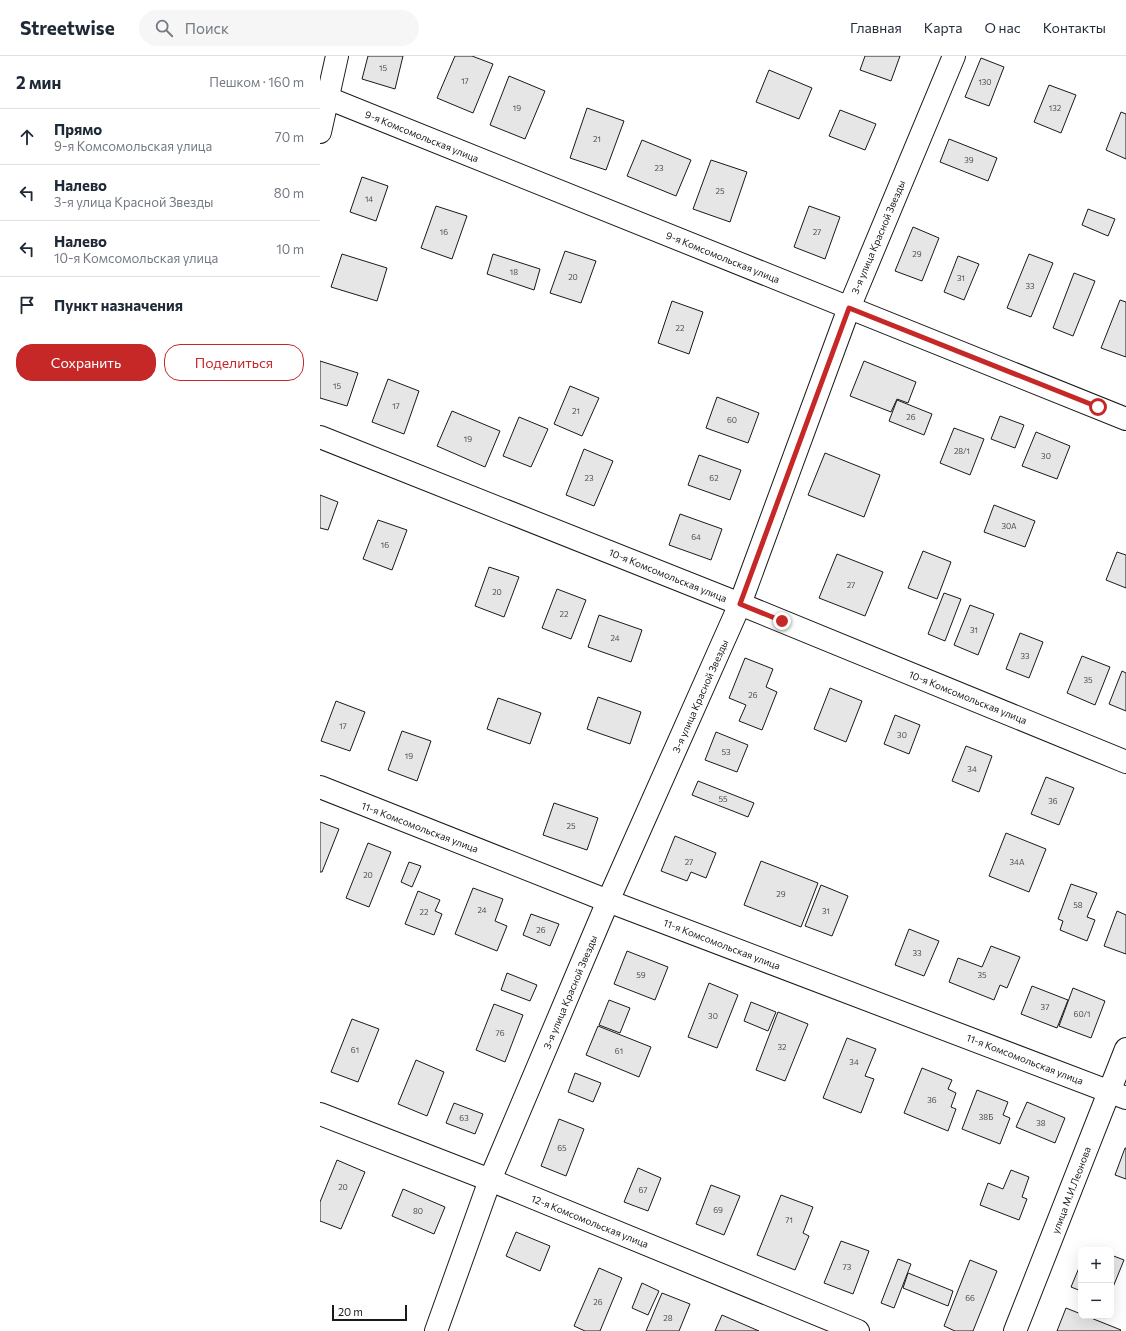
<!DOCTYPE html>
<html lang="ru">
<head>
<meta charset="utf-8">
<style>
	:root { --surface:#fff; --page:#f6f6f7; --text:#1f2937; --muted:#747a83; --line:#e0e1e3; --accent:#c62828 }
	body { margin:0; font-family:Commissioner,sans-serif; background:var(--page); color:var(--text) }
	.controls { position:absolute; right:12px; bottom:12px; display:grid; overflow:hidden; border-radius:8px; box-shadow:0 4px 16px #0002 }
	.controls button { width:36px; height:36px; display:grid; place-items:center; padding:0; border:0; border-bottom:1px solid var(--line); background:var(--surface); color:var(--text); font:20px sans-serif }
	.scale { position:absolute; left:12px; bottom:10px; width:75px; box-sizing:border-box; padding-left:4px; border:2px solid #1a1a1a; border-top:0; font-size:11px; line-height:14px; white-space:nowrap; color:#1a1a1a; -webkit-text-stroke:3px #fff; paint-order:stroke }
	.stop { position:absolute; width:12px; height:12px; margin:-9px; border:3px solid #c62828; border-radius:50%; background:#fff }
	.stop.end { background:#c62828; border-color:#fff; box-shadow:0 1px 4px #0008 }
	.list { margin:0; padding:0; list-style:none }
	h2 { display:flex; justify-content:space-between; align-items:center; height:52px; margin:0; padding:0 16px; font-size:17px }
	h2 small { font-size:13px; font-weight:400; color:var(--muted) }
	.list li { display:grid; grid-template-columns:26px 1fr auto; gap:12px; align-items:center; box-sizing:border-box; height:56px; padding:0 16px; border-top:1px solid var(--line) }
	.list b { display:block; font-size:15px; white-space:nowrap }
	.list p { margin:0; font-size:13px; white-space:nowrap; color:var(--muted) }
	.list em { font-size:13px; font-style:normal; color:var(--muted) }
	.actions { display:flex; gap:8px; padding:12px 16px }
	.actions a { flex:1; padding:9px 0; border:1px solid var(--accent); border-radius:16px; text-align:center; font-size:14px; color:var(--accent) }
	.actions .main { background:var(--accent); color:#fff }
	.icon { flex:none; width:22px; height:22px; fill:none; stroke:currentColor; stroke-width:2; stroke-linecap:round; stroke-linejoin:round }
	.map { position:relative; flex:none; width:806px; height:1275px; overflow:hidden }
	header { display:flex; align-items:center; gap:24px; box-sizing:border-box; height:56px; padding:0 20px; background:var(--surface); border-bottom:1px solid var(--line) }
	header strong { font-size:19px }
	nav { display:flex; gap:22px; margin-inline-start:auto; font-size:14px }
	.search { width:280px; height:36px; background:var(--page); display:flex; align-items:center; gap:10px; box-sizing:border-box; padding:0 14px; border-radius:22px; color:var(--muted); font-size:15px }
	main { display:flex }
	aside { flex:1; background:var(--surface) }
	.map>svg:first-child { display:block }
	.building { fill:#e6e6e6; stroke:#1a1a1a }
	.lines { fill:none; stroke-linecap:round; stroke-linejoin:round }
	.minor-casing { stroke:#1a1a1a; stroke-width:24 }
	.primary-casing { stroke:#1a1a1a; stroke-width:24 }
	.minor { stroke:#fff; stroke-width:22 }
	.primary { stroke:#fff; stroke-width:22 }
	.route { stroke:#c62828; stroke-width:5 }
	.labels { text-anchor:middle; dominant-baseline:central; stroke-width:3; stroke-linejoin:round; paint-order:stroke }
	.number-label { font-size:8px; fill:#4d4d4d }
	.street-label { font-size:10px; fill:#1a1a1a; stroke:#fff }
</style>
</head>
<body>
<header>
<strong>Streetwise</strong>
<div class="search"><svg class="icon" aria-label="search" viewBox="0 0 24 24"><circle cx="10" cy="10" r="6"/><path d="M15 15l6 6"/></svg>Поиск</div>
<nav><a>Главная</a><a>Карта</a><a>О нас</a><a>Контакты</a></nav>
</header>
<main>
<aside>
<h2>2 мин<small>Пешком · 160 m</small></h2>
<ul class="list">
<li><svg class="icon" aria-label="ahead" viewBox="0 0 24 24"><path d="M12 20V5M6 11l6-6 6 6"/></svg><div><b>Прямо</b><p>9-я Комсомольская улица</p></div><em>70 m</em></li>
<li><svg class="icon" aria-label="left" viewBox="0 0 24 24"><path d="M17 20v-9H6M10 6l-5 5 5 5"/></svg><div><b>Налево</b><p>3-я улица Красной Звезды</p></div><em>80 m</em></li>
<li><svg class="icon" aria-label="left" viewBox="0 0 24 24"><path d="M17 20v-9H6M10 6l-5 5 5 5"/></svg><div><b>Налево</b><p>10-я Комсомольская улица</p></div><em>10 m</em></li>
<li><svg class="icon" aria-label="arrive" viewBox="0 0 24 24"><path d="M6 21V4h12l-3 4 3 4H6"/></svg><div><b>Пункт назначения</b></div></li>
</ul>
<div class="actions"><a class="main">Сохранить</a><a>Поделиться</a></div>
</aside>
<div class="map">
<svg width="806" height="1275" viewBox="0 0 806 1275">
	<rect width="100%" height="100%" fill="#fff"/>
	<g class="building">
		<path d="M48,0H83L75,33L42,23Z"/>
		<path d="M135,0H152L173,8L153,57L117,42Z"/>
		<path d="M545,0H580L571,25L540,14Z"/>
		<path d="M661,2L684,11L669,50L645,41Z"/>
		<path d="M449,14L492,32L479,63L436,46Z"/>
		<path d="M189,20L225,35L205,83L170,69Z"/>
		<path d="M729,29L756,39L741,77L714,66Z"/>
		<path d="M267,52L304,65L286,114L250,102Z"/>
		<path d="M520,54L556,68L545,94L509,80Z"/>
		<path d="M801,56L806,58V103L786,94Z"/>
		<path d="M629,83L677,102L668,125L620,106Z"/>
		<path d="M322,84L371,104L356,140L307,120Z"/>
		<path d="M391,104L427,116L410,166L373,153Z"/>
		<path d="M42,121L68,130L56,165L30,156Z"/>
		<path d="M116,150L147,160L132,203L101,192Z"/>
		<path d="M489,150L520,161L505,203L474,191Z"/>
		<path d="M768,153L795,163L788,180L762,169Z"/>
		<path d="M593,171L619,182L602,225L575,215Z"/>
		<path d="M245,195L276,205L261,247L230,237Z"/>
		<path d="M22,198L67,212L57,245L11,231Z"/>
		<path d="M173,198L220,213L214,234L167,218Z"/>
		<path d="M709,198L733,207L711,261L687,252Z"/>
		<path d="M638,200L659,208L644,244L624,236Z"/>
		<path d="M754,217L775,225L753,280L733,272Z"/>
		<path d="M800,244L806,246V301L781,292Z"/>
		<path d="M352,245L383,256L369,298L338,287Z"/>
		<path d="M0,305L38,317L27,350L0,342Z"/>
		<path d="M544,305L596,326L588,347L577,343L571,356L530,340Z"/>
		<path d="M68,323L99,335L84,378L52,366Z"/>
		<path d="M250,330L279,342L262,380L234,368Z"/>
		<path d="M397,341L439,357L428,387L386,372Z"/>
		<path d="M577,344L612,358L604,379L569,365Z"/>
		<path d="M132,355L180,375L165,411L117,390Z"/>
		<path d="M680,360L704,369L695,392L671,383Z"/>
		<path d="M199,361L228,373L211,411L183,400Z"/>
		<path d="M634,372L664,383L650,419L620,407Z"/>
		<path d="M716,376L750,390L737,423L702,410Z"/>
		<path d="M264,393L293,405L274,450L246,439Z"/>
		<path d="M505,397L560,419L544,461L488,439Z"/>
		<path d="M379,399L421,414L410,444L368,429Z"/>
		<path d="M0,439L18,446L8,474L0,472Z"/>
		<path d="M674,449L715,465L705,491L664,476Z"/>
		<path d="M360,458L402,473L391,504L349,489Z"/>
		<path d="M58,464L87,474L72,514L43,503Z"/>
		<path d="M603,495L631,506L617,543L588,532Z"/>
		<path d="M797,496L806,499V532L786,524Z"/>
		<path d="M517,498L563,516L545,560L499,542Z"/>
		<path d="M169,511L199,521L184,561L155,550Z"/>
		<path d="M237,533L266,544L251,583L222,572Z"/>
		<path d="M624,537L641,543L625,585L608,578Z"/>
		<path d="M650,549L674,558L658,599L634,589Z"/>
		<path d="M279,559L322,574L311,606L268,591Z"/>
		<path d="M700,577L723,586L709,622L686,613Z"/>
		<path d="M762,600L790,611L775,649L747,637Z"/>
		<path d="M425,602L453,613L446,631L457,636L442,674L419,665L426,649L409,642Z"/>
		<path d="M802,615L806,617V655L789,648Z"/>
		<path d="M510,632L542,645L526,686L494,673Z"/>
		<path d="M278,641L321,656L310,688L267,673Z"/>
		<path d="M178,642L221,657L210,688L167,673Z"/>
		<path d="M16,645L45,656L30,695L1,685Z"/>
		<path d="M575,659L600,669L589,698L564,688Z"/>
		<path d="M82,675L111,685L97,725L68,714Z"/>
		<path d="M396,676L428,689L417,716L385,704Z"/>
		<path d="M646,690L672,700L659,736L632,725Z"/>
		<path d="M726,721L754,732L739,769L711,758Z"/>
		<path d="M378,725L434,747L428,761L372,739Z"/>
		<path d="M234,747L278,762L267,794L223,779Z"/>
		<path d="M0,766L19,773L2,816H0Z"/>
		<path d="M686,777L726,793L709,836L669,820Z"/>
		<path d="M355,780L396,797L386,822L371,816L367,825L341,815Z"/>
		<path d="M48,787L71,796L49,851L26,842Z"/>
		<path d="M441,805L498,827L481,871L424,849Z"/>
		<path d="M89,806L101,810L92,831L81,826Z"/>
		<path d="M751,828L777,837L767,861L775,864L767,885L740,874L743,865L738,863Z"/>
		<path d="M501,829L528,840L512,880L485,870Z"/>
		<path d="M153,832L183,843L175,865L187,870L177,895L135,878Z"/>
		<path d="M98,835L120,844L115,855L122,858L114,879L85,868Z"/>
		<path d="M797,855L806,859V898L784,890Z"/>
		<path d="M211,858L239,868L230,890L203,879Z"/>
		<path d="M589,873L619,885L604,920L575,909Z"/>
		<path d="M671,890L700,901L687,932L680,929L674,944L629,926L638,902L662,911Z"/>
		<path d="M307,895L348,911L335,944L294,928Z"/>
		<path d="M187,917L217,929L210,945L181,934Z"/>
		<path d="M389,927L418,939L397,992L368,981Z"/>
		<path d="M712,930L748,944L737,972L701,958Z"/>
		<path d="M753,932L785,945L771,982L739,970Z"/>
		<path d="M289,944L310,952L300,977L279,969Z"/>
		<path d="M431,946L456,956L448,975L424,965Z"/>
		<path d="M174,948L203,959L185,1006L156,994Z"/>
		<path d="M458,956L488,968L465,1025L436,1014Z"/>
		<path d="M32,963L59,973L38,1026L11,1016Z"/>
		<path d="M278,970L331,991L319,1021L266,999Z"/>
		<path d="M527,982L556,993L545,1020L554,1023L541,1057L503,1042Z"/>
		<path d="M96,1004L124,1016L107,1060L78,1048Z"/>
		<path d="M602,1012L632,1024L628,1033L636,1037L631,1051L636,1053L628,1075L584,1057Z"/>
		<path d="M255,1017L281,1027L273,1046L248,1036Z"/>
		<path d="M657,1034L688,1046L683,1059L690,1062L680,1088L642,1073Z"/>
		<path d="M707,1046L745,1062L735,1087L696,1071Z"/>
		<path d="M134,1047L163,1058L155,1078L126,1067Z"/>
		<path d="M239,1063L264,1073L246,1120L221,1110Z"/>
		<path d="M805,1092H806V1123L795,1119Z"/>
		<path d="M17,1104L45,1116L21,1173L0,1165V1146Z"/>
		<path d="M318,1112L341,1122L328,1155L304,1146Z"/>
		<path d="M691,1114L709,1121L702,1141L707,1143L699,1164L660,1149L668,1127L683,1133Z"/>
		<path d="M391,1129L420,1140L404,1179L376,1168Z"/>
		<path d="M83,1133L125,1151L114,1178L72,1160Z"/>
		<path d="M461,1139L493,1151L483,1177L489,1180L475,1214L437,1199Z"/>
		<path d="M196,1176L230,1190L220,1215L186,1200Z"/>
		<path d="M521,1185L549,1195L533,1238L504,1227Z"/>
		<path d="M791,1199L804,1204L791,1236Z"/>
		<path d="M578,1203L591,1208L574,1252L561,1247Z"/>
		<path d="M650,1204L677,1215L653,1275H635L624,1270Z"/>
		<path d="M761,1207V1235L751,1231Z"/>
		<path d="M279,1212L302,1222L280,1275H265L254,1270Z"/>
		<path d="M588,1217L633,1235L628,1250L583,1232Z"/>
		<path d="M322,1227L339,1235L328,1259L312,1252Z"/>
		<path d="M342,1237L370,1248L359,1275H326Z"/>
		<path d="M746,1252L761,1258V1260H766L801,1274L800,1275H737Z"/>
		<path d="M402,1259L439,1275H395Z"/>
	</g>
	<g class="lines">
		<g class="minor-casing">
			<g id="minor">
				<path d="M0,39L806,363"/>
				<path d="M0,76L17,0"/>
				<path d="M0,381L420,548L806,706"/>
				<path d="M0,731L288,845L806,1042"/>
				<path d="M0,1058L170,1124L538,1275"/>
				<path d="M116,1275L170,1124L288,845L420,548L529,252L634,0"/>
			</g>
		</g>
		<g class="primary-casing">
			<path id="primary" d="M695,1275L806,993"/>
		</g>
		<use href="#minor" class="minor"/>
		<use href="#primary" class="primary"/>
	</g>
	<g class="lines">
		<path class="route" d="M462,565L420,548L529,252L778,351"/>
	</g>
	<g class="labels">
		<g class="number-label">
			<text x="63" y="12">15</text>
			<text x="145" y="25">17</text>
			<text x="665" y="26">130</text>
			<text x="197" y="52">19</text>
			<text x="735" y="52">132</text>
			<text x="277" y="83">21</text>
			<text x="649" y="104">39</text>
			<text x="339" y="112">23</text>
			<text x="400" y="135">25</text>
			<text x="49" y="143">14</text>
			<text x="124" y="176">16</text>
			<text x="497" y="176">27</text>
			<text x="597" y="198">29</text>
			<text x="194" y="216">18</text>
			<text x="253" y="221">20</text>
			<text x="641" y="222">31</text>
			<text x="710" y="230">33</text>
			<text x="360" y="272">22</text>
			<text x="17" y="330">15</text>
			<text x="76" y="350">17</text>
			<text x="256" y="355">21</text>
			<text x="591" y="361">26</text>
			<text x="412" y="364">60</text>
			<text x="148" y="383">19</text>
			<text x="642" y="395">28/1</text>
			<text x="726" y="400">30</text>
			<text x="269" y="422">23</text>
			<text x="394" y="422">62</text>
			<text x="689" y="470">30А</text>
			<text x="376" y="481">64</text>
			<text x="65" y="489">16</text>
			<text x="531" y="529">27</text>
			<text x="177" y="536">20</text>
			<text x="244" y="558">22</text>
			<text x="654" y="574">31</text>
			<text x="295" y="582">24</text>
			<text x="705" y="600">33</text>
			<text x="768" y="624">35</text>
			<text x="433" y="639">26</text>
			<text x="23" y="670">17</text>
			<text x="582" y="679">30</text>
			<text x="406" y="696">53</text>
			<text x="89" y="700">19</text>
			<text x="652" y="713">34</text>
			<text x="403" y="743">55</text>
			<text x="733" y="745">36</text>
			<text x="251" y="770">25</text>
			<text x="369" y="806">27</text>
			<text x="697" y="806">34А</text>
			<text x="48" y="819">20</text>
			<text x="461" y="838">29</text>
			<text x="758" y="849">58</text>
			<text x="162" y="854">24</text>
			<text x="506" y="855">31</text>
			<text x="104" y="856">22</text>
			<text x="221" y="874">26</text>
			<text x="597" y="897">33</text>
			<text x="321" y="919">59</text>
			<text x="662" y="919">35</text>
			<text x="725" y="951">37</text>
			<text x="762" y="958">60/1</text>
			<text x="393" y="960">30</text>
			<text x="180" y="977">76</text>
			<text x="462" y="991">32</text>
			<text x="35" y="994">61</text>
			<text x="299" y="995">61</text>
			<text x="534" y="1006">34</text>
			<text x="612" y="1044">36</text>
			<text x="666" y="1061">38Б</text>
			<text x="144" y="1062">63</text>
			<text x="721" y="1067">38</text>
			<text x="242" y="1092">65</text>
			<text x="23" y="1131">20</text>
			<text x="323" y="1134">67</text>
			<text x="398" y="1154">69</text>
			<text x="98" y="1155">80</text>
			<text x="469" y="1164">71</text>
			<text x="527" y="1211">73</text>
			<text x="650" y="1242">66</text>
			<text x="278" y="1246">26</text>
			<text x="348" y="1262">28</text>
		</g>
		<g class="street-label">
			<text transform="translate(102 80) rotate(22)">9-я Комсомольская улица</text>
			<text transform="translate(558 181) rotate(-67)">3-я улица Красной Звезды</text>
			<text transform="translate(403 201) rotate(22)">9-я Комсомольская улица</text>
			<text transform="translate(348 519) rotate(22)">10-я Комсомольская улица</text>
			<text transform="translate(380 640) rotate(-66)">3-я улица Красной Звезды</text>
			<text transform="translate(648 641) rotate(22)">10-я Комсомольская улица</text>
			<text transform="translate(100 771) rotate(21)">11-я Комсомольская улица</text>
			<text transform="translate(402 888) rotate(21)">11-я Комсомольская улица</text>
			<text transform="translate(250 936) rotate(-67)">3-я улица Красной Звезды</text>
			<text transform="translate(705 1003) rotate(21)">11-я Комсомольская улица</text>
			<text transform="translate(751 1134) rotate(-69)">улица М.И.Леонова</text>
			<text transform="translate(270 1165) rotate(22)">12-я Комсомольская улица</text>
		</g>
	</g>
</svg>
<div class="controls">
<button>+</button>
<button>−</button>
</div>
<div class="scale">20 m</div>
<div class="stop" style="left:778px;top:351px"></div>
<div class="stop end" style="left:462px;top:565px"></div>
</div>
</main>
</body>
</html>
